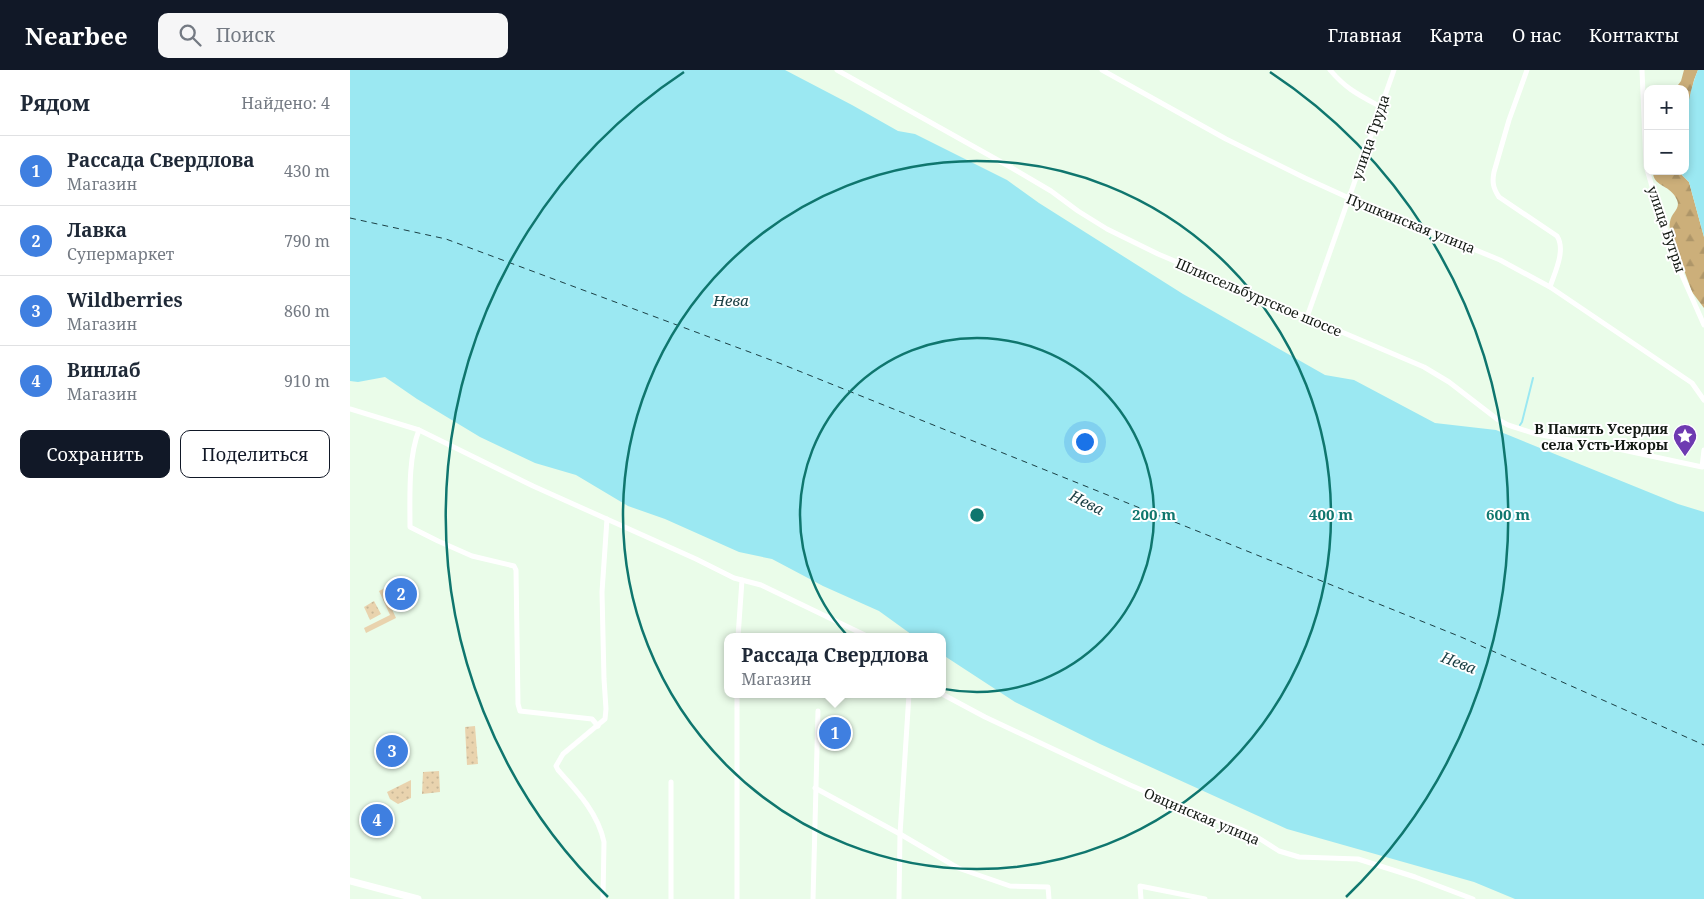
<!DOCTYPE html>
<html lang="ru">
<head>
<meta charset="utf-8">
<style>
	:root { --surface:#fff; --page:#f6f6f7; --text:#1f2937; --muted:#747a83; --line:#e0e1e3; --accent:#111827 }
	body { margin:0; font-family:"Noto Serif",serif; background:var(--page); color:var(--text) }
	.controls { position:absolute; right:15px; top:15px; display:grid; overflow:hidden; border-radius:10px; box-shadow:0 2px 8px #0003 }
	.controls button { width:45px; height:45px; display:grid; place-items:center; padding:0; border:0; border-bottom:1px solid var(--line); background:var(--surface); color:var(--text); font:25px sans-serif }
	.you { position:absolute; left:734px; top:371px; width:18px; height:18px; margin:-12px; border:4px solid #fff; border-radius:50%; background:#1a73e8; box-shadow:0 0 0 8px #1a73e833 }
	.badge { display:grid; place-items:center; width:32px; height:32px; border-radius:50%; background:var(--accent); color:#fff; font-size:16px; font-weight:700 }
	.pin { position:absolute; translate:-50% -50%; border:2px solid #fff; box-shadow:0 1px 5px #0006 }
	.popup { position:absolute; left:374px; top:563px; width:222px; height:65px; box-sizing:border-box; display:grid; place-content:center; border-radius:10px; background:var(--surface); filter:drop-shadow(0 1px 4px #0005); font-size:16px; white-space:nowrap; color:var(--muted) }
	.popup b { font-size:19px; color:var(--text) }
	.popup::after { content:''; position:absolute; left:50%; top:100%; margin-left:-10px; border:10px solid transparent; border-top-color:var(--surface) }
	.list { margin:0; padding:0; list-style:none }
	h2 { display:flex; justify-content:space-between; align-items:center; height:65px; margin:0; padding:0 20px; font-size:21px }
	h2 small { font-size:16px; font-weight:400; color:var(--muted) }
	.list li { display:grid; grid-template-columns:32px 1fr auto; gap:15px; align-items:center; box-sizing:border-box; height:70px; padding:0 20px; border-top:1px solid var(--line) }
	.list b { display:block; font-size:19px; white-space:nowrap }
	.list p { margin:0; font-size:16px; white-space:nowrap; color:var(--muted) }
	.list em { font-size:16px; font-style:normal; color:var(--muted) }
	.actions { display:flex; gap:10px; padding:15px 20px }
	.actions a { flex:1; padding:11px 0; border:1px solid var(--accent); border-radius:10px; text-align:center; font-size:18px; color:var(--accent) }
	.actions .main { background:var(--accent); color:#fff }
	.icon { flex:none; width:28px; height:28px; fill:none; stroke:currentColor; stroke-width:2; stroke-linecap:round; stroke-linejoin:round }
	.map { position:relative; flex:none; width:1354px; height:829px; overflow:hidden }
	header { display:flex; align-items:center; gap:30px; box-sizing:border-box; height:70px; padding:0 25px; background:var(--accent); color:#fff }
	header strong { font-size:24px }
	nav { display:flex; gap:28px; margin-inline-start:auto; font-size:18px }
	.search { width:350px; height:45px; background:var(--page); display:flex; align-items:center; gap:12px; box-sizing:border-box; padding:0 18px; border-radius:10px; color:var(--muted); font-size:19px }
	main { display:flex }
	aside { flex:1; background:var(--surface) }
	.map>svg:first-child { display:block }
	.grass { fill:url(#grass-tufts) }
	.forest { fill:url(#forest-firs) }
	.park { fill:url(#park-dots) }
	.water { fill:#9be8f2 }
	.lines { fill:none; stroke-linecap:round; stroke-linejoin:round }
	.stream { stroke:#9be8f2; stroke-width:2 }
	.ferry { stroke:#1c4045; stroke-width:1; stroke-dasharray:6 5; stroke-linecap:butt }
	.minor { stroke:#fff; stroke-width:5 }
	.secondary { stroke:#fff; stroke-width:7 }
	.ring { fill:none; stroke:#0f766e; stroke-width:2.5 }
	.labels { text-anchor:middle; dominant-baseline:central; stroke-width:4; stroke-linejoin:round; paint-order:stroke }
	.street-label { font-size:14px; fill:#131913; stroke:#fff }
	.poi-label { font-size:14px; font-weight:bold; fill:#131913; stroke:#fff; text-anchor:end }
	.water-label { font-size:15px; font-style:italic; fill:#1c4045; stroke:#fff }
	.centre { fill:#0f766e; stroke:#fff; stroke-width:2.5 }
	.ring-label { font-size:15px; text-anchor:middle; font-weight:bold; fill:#0f766e; stroke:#fff; stroke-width:4; stroke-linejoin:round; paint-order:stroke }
</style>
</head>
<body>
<header>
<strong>Nearbee</strong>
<div class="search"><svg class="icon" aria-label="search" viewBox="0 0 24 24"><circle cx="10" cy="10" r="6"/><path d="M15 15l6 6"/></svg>Поиск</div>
<nav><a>Главная</a><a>Карта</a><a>О нас</a><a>Контакты</a></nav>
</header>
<main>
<aside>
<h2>Рядом<small>Найдено: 4</small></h2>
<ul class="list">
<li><span class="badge" style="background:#3f7fe0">1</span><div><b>Рассада Свердлова</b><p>Магазин</p></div><em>430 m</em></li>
<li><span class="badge" style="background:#3f7fe0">2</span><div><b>Лавка</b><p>Супермаркет</p></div><em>790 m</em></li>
<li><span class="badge" style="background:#3f7fe0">3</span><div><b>Wildberries</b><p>Магазин</p></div><em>860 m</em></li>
<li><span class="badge" style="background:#3f7fe0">4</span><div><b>Винлаб</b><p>Магазин</p></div><em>910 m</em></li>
</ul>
<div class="actions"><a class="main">Сохранить</a><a>Поделиться</a></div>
</aside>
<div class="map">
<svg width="1354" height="829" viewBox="0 0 1354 829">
	<defs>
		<pattern id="grass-tufts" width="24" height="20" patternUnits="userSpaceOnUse" patternTransform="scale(1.25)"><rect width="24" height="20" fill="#e9d3ae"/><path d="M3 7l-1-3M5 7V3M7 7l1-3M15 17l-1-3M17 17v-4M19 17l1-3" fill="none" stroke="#c7b595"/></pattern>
		<pattern id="forest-firs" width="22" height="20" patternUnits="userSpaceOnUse" patternTransform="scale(1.25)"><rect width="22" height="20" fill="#ccaf7a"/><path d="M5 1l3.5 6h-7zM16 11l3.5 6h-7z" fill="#ae9669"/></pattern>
		<pattern id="park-dots" width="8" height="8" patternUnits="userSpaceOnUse" patternTransform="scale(1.25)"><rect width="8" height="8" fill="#e9d3ae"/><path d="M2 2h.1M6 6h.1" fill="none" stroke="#c7b595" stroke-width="1.8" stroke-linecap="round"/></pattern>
	</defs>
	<rect width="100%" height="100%" fill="#eafce9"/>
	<path class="grass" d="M35,518L43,536L41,537L46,548L16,563L14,558L40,545L29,521Z"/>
	<g class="forest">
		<path d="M1334,0H1348L1344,10L1335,51V19H1325L1331,11Z"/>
		<path d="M1307,101H1331L1332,105L1339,112L1354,167V238L1342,222L1321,164C1320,160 1319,156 1320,152C1321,143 1331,139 1327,130C1321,115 1305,117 1303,104Z"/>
	</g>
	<g class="park">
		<path d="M24,531L31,544L20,550L14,537Z"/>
		<path d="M125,656L128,694L117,695L115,657Z"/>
		<path d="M89,701L90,722L72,724L73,702Z"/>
		<path d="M61,710V728L48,734L40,729L37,722Z"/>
	</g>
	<g class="water">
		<path d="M0,0H435L502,35L548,61L565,64L657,110L689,133L833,224L975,305L1004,310L1085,353L1146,360L1328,434L1354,442V829H1165L1124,812L937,759L750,674L665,632L593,585L592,567H565L529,541L473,516L422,489L389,482L315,449L278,436L226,405L185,393L130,367L67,329L35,307L8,312L0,311Z"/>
		<path d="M1348,0H1354V167L1339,112L1332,105L1331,101H1335C1335,65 1334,34 1348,0Z"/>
	</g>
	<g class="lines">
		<path class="stream" d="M1170,355L1172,352L1183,308"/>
		<path class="ferry" d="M0,148L96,169L429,293L1111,567L1354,675"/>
		<g class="minor">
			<path d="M487,0L662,98L701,121L728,141L757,159L808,184L1074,297L1099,312L1147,349L1158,355L1186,364L1259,377L1352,397L1354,380"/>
			<path d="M752,0L876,69L955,108L999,128L1150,190L1200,217L1342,313L1354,330"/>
			<path d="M980,0C996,19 1009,25 1031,37"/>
			<path d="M1177,0L1159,50L1144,102C1142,112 1143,118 1149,127L1207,166C1216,180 1205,202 1200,217"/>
			<path d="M1292,0L1296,96L1311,147L1331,203L1354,255"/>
			<path d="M957,247L1044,0"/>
			<path d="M0,339L69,360L183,416L346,489L384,508L411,515L519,567"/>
			<path d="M69,360C58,388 60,427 60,457L88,471L122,486L164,496L166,500L168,634L170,641L242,649L248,656"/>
			<path d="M388,567L392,510"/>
			<path d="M387,624V829"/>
			<path d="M592,624L635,647L780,715L834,738L890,759L907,767L929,781L949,787L1008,789L1065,807L1123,829"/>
			<path d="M321,712V829"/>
			<path d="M465,718L550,764L608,798L660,816L698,817L699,829"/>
			<path d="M253,829L254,772C248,743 227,721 208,700L206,696L213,684L255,649L256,639L254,609L252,522L257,449"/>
			<path d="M463,829L468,641"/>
			<path d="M549,829L550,764L559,624"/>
			<path d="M791,829L790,816L855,829"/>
		</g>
		<path class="secondary" d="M0,811L68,829"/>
	</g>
	<g class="ring">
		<circle cx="627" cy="445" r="177"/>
		<circle cx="627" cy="445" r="354"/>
		<path d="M258 827A531 531 0 0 1 334 2M920 2A531 531 0 0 1 996 827"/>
	</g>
	<defs>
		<g id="sight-pin" transform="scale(1.25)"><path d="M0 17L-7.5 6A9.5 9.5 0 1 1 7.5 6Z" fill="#6e3ab1" stroke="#fff"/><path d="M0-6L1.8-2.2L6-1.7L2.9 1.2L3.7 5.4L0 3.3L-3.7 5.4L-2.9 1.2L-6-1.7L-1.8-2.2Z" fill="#fff"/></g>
	</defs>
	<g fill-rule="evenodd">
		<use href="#sight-pin" x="1335" y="366"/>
	</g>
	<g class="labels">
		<g class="street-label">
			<text transform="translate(1020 67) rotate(-71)">улица Труда</text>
			<text transform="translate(1061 153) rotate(22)">Пушкинская улица</text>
			<text transform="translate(1317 159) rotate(71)">улица Бугры</text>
			<text transform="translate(909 227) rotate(23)">Шлиссельбургское шоссе</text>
			<text transform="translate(852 746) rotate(23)">Овцинская улица</text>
		</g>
		<g class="poi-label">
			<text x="1318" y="358">В Память Усердия<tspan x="1318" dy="16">села Усть-Ижоры</tspan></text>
		</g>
		<g class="water-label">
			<text x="381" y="230">Нева</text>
			<text transform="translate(737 432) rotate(27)">Нева</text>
			<text transform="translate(1109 592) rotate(21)">Нева</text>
		</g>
	</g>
	<circle cx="627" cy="445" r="8" class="centre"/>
	<g class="ring-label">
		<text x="804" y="450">200 m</text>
		<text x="981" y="450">400 m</text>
		<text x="1158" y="450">600 m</text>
	</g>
</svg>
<div class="controls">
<button>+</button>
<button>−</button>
</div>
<div class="you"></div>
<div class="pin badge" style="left:485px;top:663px;background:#3f7fe0">1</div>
<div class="popup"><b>Рассада Свердлова</b>Магазин</div>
<div class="pin badge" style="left:51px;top:524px;background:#3f7fe0">2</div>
<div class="pin badge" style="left:42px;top:681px;background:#3f7fe0">3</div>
<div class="pin badge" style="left:27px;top:750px;background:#3f7fe0">4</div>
</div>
</main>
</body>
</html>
